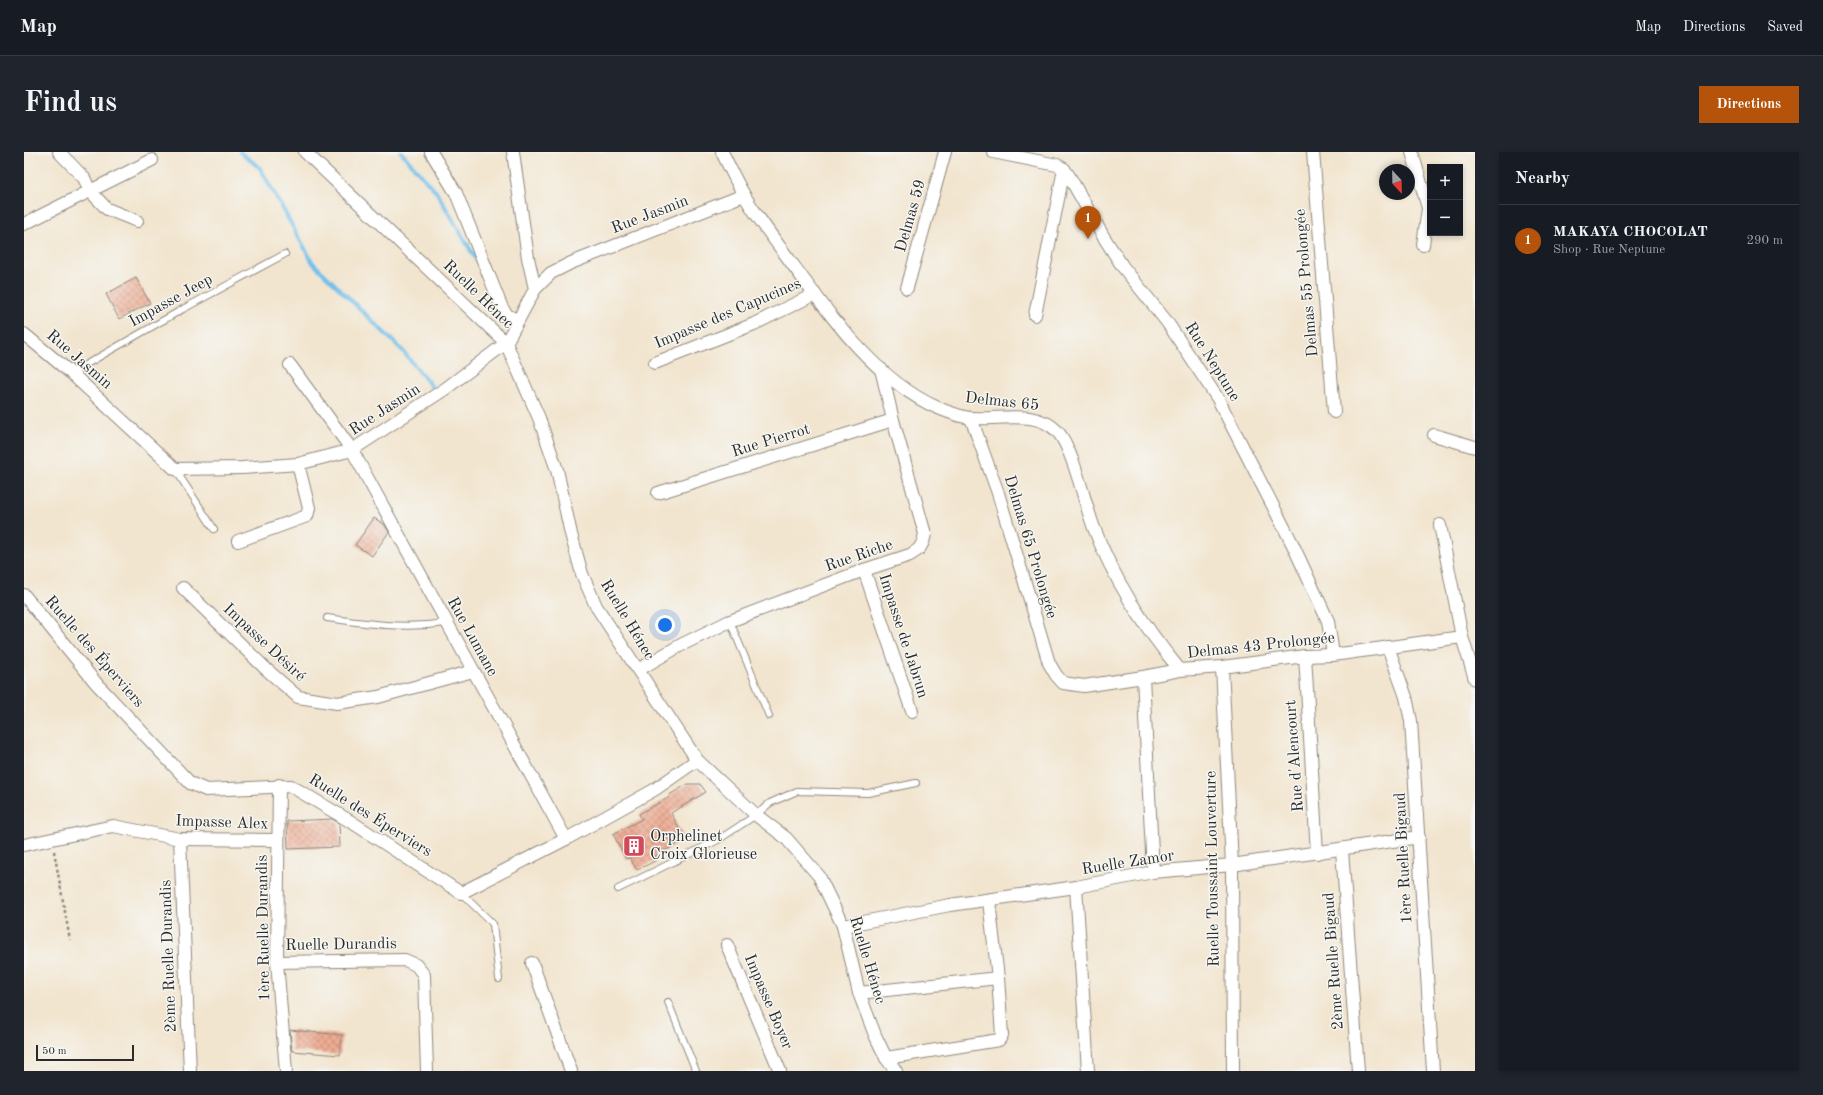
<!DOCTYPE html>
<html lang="en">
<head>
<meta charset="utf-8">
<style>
	:root { --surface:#171b24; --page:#20242c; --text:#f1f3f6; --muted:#9ea1a6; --line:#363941; --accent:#b45309 }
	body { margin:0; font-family:"Old Standard TT",serif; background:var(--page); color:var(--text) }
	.controls { position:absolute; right:12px; top:12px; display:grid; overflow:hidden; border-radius:0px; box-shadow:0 2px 6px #0003 }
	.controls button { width:36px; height:36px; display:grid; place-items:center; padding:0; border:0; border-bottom:1px solid var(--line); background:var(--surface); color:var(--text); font:20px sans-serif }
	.compass { position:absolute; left:1355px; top:12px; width:36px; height:36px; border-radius:50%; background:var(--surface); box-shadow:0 2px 6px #0003; rotate:158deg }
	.scale { position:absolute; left:12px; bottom:10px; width:98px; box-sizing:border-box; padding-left:4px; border:2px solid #2b2b2b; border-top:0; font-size:11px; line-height:14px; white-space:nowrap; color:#2b2b2b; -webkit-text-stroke:3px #f6f6f2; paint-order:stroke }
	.you { position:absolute; left:641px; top:473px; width:14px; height:14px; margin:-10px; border:3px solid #fff; border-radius:50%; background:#1a73e8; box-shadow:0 0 0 6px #1a73e833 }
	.badge { display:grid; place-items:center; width:26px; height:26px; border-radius:50%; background:var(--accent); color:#fff; font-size:13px; font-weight:700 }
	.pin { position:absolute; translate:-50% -33px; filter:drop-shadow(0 1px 2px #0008) }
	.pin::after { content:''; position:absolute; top:21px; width:14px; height:12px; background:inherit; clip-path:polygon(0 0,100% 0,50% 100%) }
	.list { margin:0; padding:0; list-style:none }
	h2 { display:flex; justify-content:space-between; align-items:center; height:52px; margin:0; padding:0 16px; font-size:17px }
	h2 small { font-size:13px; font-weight:400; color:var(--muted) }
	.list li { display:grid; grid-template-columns:26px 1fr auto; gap:12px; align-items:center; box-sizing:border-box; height:72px; padding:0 16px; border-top:1px solid var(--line) }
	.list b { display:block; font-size:15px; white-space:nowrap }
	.list p { margin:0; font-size:13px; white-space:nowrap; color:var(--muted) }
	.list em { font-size:13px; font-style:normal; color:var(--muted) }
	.map { position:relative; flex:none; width:1451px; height:919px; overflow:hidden; border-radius:0px }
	header { display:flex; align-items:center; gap:24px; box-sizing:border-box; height:56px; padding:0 20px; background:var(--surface); border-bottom:1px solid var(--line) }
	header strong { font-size:19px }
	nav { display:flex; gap:22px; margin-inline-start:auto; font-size:14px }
	.intro { display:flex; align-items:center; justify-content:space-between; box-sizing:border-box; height:96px; padding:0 24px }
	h1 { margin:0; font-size:28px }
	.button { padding:10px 18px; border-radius:0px; background:var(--accent); color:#fff; font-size:14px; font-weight:700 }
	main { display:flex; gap:24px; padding:0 24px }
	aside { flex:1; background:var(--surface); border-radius:0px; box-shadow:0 2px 6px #0003 }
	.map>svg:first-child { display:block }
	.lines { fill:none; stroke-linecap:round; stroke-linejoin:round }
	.stream { stroke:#70bfeb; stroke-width:4 }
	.building { fill:url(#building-cross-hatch) }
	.service-casing { stroke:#8e887d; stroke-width:8 }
	.minor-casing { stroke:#8e887d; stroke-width:14 }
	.path { stroke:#8e887d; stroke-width:2.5; stroke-dasharray:3 3; stroke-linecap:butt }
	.service { stroke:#fff; stroke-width:6 }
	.minor { stroke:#fff; stroke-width:12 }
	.labels { text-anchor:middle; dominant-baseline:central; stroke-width:3; stroke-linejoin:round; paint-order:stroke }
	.street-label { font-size:16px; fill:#2b2b2b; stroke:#f6f6f2 }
	.poi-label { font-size:16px; fill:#2b2b2b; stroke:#f6f6f2; text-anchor:start }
</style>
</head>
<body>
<header>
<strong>Map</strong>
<nav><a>Map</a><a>Directions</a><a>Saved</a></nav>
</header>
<div class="intro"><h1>Find us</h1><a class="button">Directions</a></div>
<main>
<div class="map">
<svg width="1451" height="919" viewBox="0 0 1451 919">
	<defs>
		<pattern id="building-cross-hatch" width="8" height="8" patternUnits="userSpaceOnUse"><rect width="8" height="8" fill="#eead94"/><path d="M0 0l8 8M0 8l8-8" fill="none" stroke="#c18d79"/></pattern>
	</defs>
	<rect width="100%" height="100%" fill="#f6f6f2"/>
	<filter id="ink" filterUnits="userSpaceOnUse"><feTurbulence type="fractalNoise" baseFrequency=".025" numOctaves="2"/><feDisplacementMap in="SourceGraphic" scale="8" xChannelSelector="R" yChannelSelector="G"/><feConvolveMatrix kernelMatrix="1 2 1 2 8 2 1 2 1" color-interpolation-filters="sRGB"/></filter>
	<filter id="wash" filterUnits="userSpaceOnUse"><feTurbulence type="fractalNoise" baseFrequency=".012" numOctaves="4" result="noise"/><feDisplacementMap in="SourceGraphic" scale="16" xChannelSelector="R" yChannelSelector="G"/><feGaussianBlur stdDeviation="0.9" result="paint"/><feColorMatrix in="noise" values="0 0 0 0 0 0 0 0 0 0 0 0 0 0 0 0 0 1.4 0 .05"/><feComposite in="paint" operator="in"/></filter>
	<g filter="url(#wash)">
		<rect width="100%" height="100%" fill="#f2e5cf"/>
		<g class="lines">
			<g class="stream">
				<path d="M216,0L236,16L289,111L378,198L408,235"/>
				<path d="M377,0L413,41L453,109"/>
			</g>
		</g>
		<g id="blocks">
			<g class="building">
				<path d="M112,126L126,151L95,167L82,142Z"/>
				<path d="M350,366L360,372L365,380L348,404L331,393Z"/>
				<path d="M664,632H676L682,640L647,661L661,688L631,704L633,708L613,718L606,706L602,707L589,682L618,667L615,662L646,645L645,643Z"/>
				<path d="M308,667L315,671L316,695L264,697L263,669Z"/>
				<path d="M266,878L318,883L316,903L268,899Z"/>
			</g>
		</g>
	</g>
	<g filter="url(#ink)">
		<use href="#blocks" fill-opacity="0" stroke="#8e887d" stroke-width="1"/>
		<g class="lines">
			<g class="service-casing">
				<g id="service">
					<path d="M47,221L159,157L261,102"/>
					<path d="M151,317L190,377"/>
					<path d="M303,466C344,472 381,477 422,471"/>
					<path d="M706,469L745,564"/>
					<path d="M594,737L694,688L732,663L746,651L773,639L844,641L892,631"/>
					<path d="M437,741L469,772L475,827"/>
					<path d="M644,850L672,919"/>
				</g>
			</g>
			<g class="minor-casing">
				<g id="minor">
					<path d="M35,0L60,26L66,39L83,57L113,69"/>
					<path d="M281,0L482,191L515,266L533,318L547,382L558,422L572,454L673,608L732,663L762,686L795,724L819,774L835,841L851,883L862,906L872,919"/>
					<path d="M407,0L432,41L478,156L483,163L493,168"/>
					<path d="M489,0L504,106L511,137"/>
					<path d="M698,0C705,14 712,29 720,43C733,65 749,86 764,106C803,160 852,229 914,256C924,260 939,266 949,266C977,268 1013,257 1034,280C1049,297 1061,353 1070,376C1090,428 1120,475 1156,518"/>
					<path d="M969,0L1033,13L1040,17L1045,24L1079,84L1099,115L1143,170L1194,247L1268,391L1304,469L1309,503"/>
					<path d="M1289,0L1310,260"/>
					<path d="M1388,0L1404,56L1399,93"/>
					<path d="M0,72L128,8"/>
					<path d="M883,136L921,0"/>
					<path d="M1011,163L1040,17"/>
					<path d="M0,182L47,221L151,317L218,316L274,312L328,298L421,237L482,191L511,137L527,121L547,111L720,43"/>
					<path d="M631,211L730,172L791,142"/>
					<path d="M266,213L328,298L542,687"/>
					<path d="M947,266L974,341L1025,511L1032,523L1039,531L1060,534L1119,525L1156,518L1198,515L1281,504L1309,503L1438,485"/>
					<path d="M1410,283L1451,295"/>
					<path d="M634,341L869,268"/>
					<path d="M1416,373L1438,485L1451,527"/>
					<path d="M214,389L283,364L285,356L274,312"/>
					<path d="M840,418L888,559"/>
					<path d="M159,436L242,517L274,545L313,551L354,545L449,519"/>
					<path d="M0,443L72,531L166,631L182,638L267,634L329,671L437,741L542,687L630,638L673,608"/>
					<path d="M1364,495L1382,545L1387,569L1409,919"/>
					<path d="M1281,504L1293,701"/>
					<path d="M1198,515L1208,713L1209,919"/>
					<path d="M614,518L657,493L706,469L840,418L886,403L895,397L899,390L901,382L869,268L857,217"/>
					<path d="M1119,525L1129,720"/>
					<path d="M255,633L253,810L262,919"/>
					<path d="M156,687L166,919"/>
					<path d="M0,693L89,674L156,687L254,688"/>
					<path d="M1318,698L1334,919"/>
					<path d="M1052,735L1064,919"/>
					<path d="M819,774L926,753L1052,735L1129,720L1208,713L1395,685"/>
					<path d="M703,793L756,919"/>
					<path d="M253,810L381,808L392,813L400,823L403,919"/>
					<path d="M508,811L547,919"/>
					<path d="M835,841L974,826L965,749"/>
					<path d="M862,906L975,888L978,883L974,826"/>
				</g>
			</g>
			<path class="path" d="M30,699L46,788"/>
			<use href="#service" class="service"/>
			<use href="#minor" class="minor"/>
		</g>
	</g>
	<defs>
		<g id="building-square" transform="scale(1.15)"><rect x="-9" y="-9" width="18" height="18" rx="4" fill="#d1495b" stroke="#f6f6f2"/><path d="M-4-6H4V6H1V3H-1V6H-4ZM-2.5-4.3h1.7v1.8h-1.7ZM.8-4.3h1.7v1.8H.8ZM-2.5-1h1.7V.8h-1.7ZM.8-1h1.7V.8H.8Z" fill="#fff"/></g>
	</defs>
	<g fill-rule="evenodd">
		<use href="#building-square" x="610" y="694"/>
	</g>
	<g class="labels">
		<g class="street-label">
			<text transform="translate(626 63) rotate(-21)">Rue Jasmin</text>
			<text transform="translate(887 64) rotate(-74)">Delmas 59</text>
			<text transform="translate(1283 131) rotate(-95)">Delmas 55 Prolongée</text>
			<text transform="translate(454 143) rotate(44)">Ruelle Hénec</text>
			<text transform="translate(147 149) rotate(-29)">Impasse Jeep</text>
			<text transform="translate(704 162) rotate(-23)">Impasse des Capucines</text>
			<text transform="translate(55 208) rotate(41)">Rue Jasmin</text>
			<text transform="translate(1188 210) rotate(58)">Rue Neptune</text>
			<text transform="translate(978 250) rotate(6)">Delmas 65</text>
			<text transform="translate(361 258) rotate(-33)">Rue Jasmin</text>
			<text transform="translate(747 289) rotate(-17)">Rue Pierrot</text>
			<text transform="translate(1006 395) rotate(73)">Delmas 65 Prolongée</text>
			<text transform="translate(835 404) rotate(-19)">Rue Riche</text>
			<text transform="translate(603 468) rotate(59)">Ruelle Hénec</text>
			<text transform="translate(879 484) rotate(72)">Impasse de Jabrun</text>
			<text transform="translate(448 485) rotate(61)">Rue Lumane</text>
			<text transform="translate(240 491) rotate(43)">Impasse Désiré</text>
			<text transform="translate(1237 494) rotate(-6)">Delmas 43 Prolongée</text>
			<text transform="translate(70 500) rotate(49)">Ruelle des Éperviers</text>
			<text transform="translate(1271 604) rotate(-94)">Rue d'Alencourt</text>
			<text transform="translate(346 664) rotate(32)">Ruelle des Éperviers</text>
			<text transform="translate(198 671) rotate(2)">Impasse Alex</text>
			<text transform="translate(1380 706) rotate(-93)">1ère Ruelle Bigaud</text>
			<text transform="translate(1104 711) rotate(-9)">Ruelle Zamor</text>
			<text transform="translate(1189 717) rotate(-91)">Ruelle Toussaint Louverture</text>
			<text transform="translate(240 776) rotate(-91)">1ère Ruelle Durandis</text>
			<text transform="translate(317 793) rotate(-1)">Ruelle Durandis</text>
			<text transform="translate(145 804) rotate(-92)">2ème Ruelle Durandis</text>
			<text transform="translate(843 808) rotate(73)">Ruelle Hénec</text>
			<text transform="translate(1310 809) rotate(-94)">2ème Ruelle Bigaud</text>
			<text transform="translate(744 850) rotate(67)">Impasse Boyer</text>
		</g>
		<g class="poi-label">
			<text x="626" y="685">Orphelinet<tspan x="626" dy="18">Croix Glorieuse</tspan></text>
		</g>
	</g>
</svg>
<div class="controls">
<button>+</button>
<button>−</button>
</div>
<svg class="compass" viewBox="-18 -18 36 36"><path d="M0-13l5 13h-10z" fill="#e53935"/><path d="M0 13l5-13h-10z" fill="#9ea1a6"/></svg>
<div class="scale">50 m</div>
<div class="you"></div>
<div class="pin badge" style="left:1064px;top:87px">1</div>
</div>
<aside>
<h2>Nearby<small></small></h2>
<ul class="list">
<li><span class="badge">1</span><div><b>MAKAYA CHOCOLAT</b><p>Shop · Rue Neptune</p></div><em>290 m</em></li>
</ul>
</aside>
</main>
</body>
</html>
